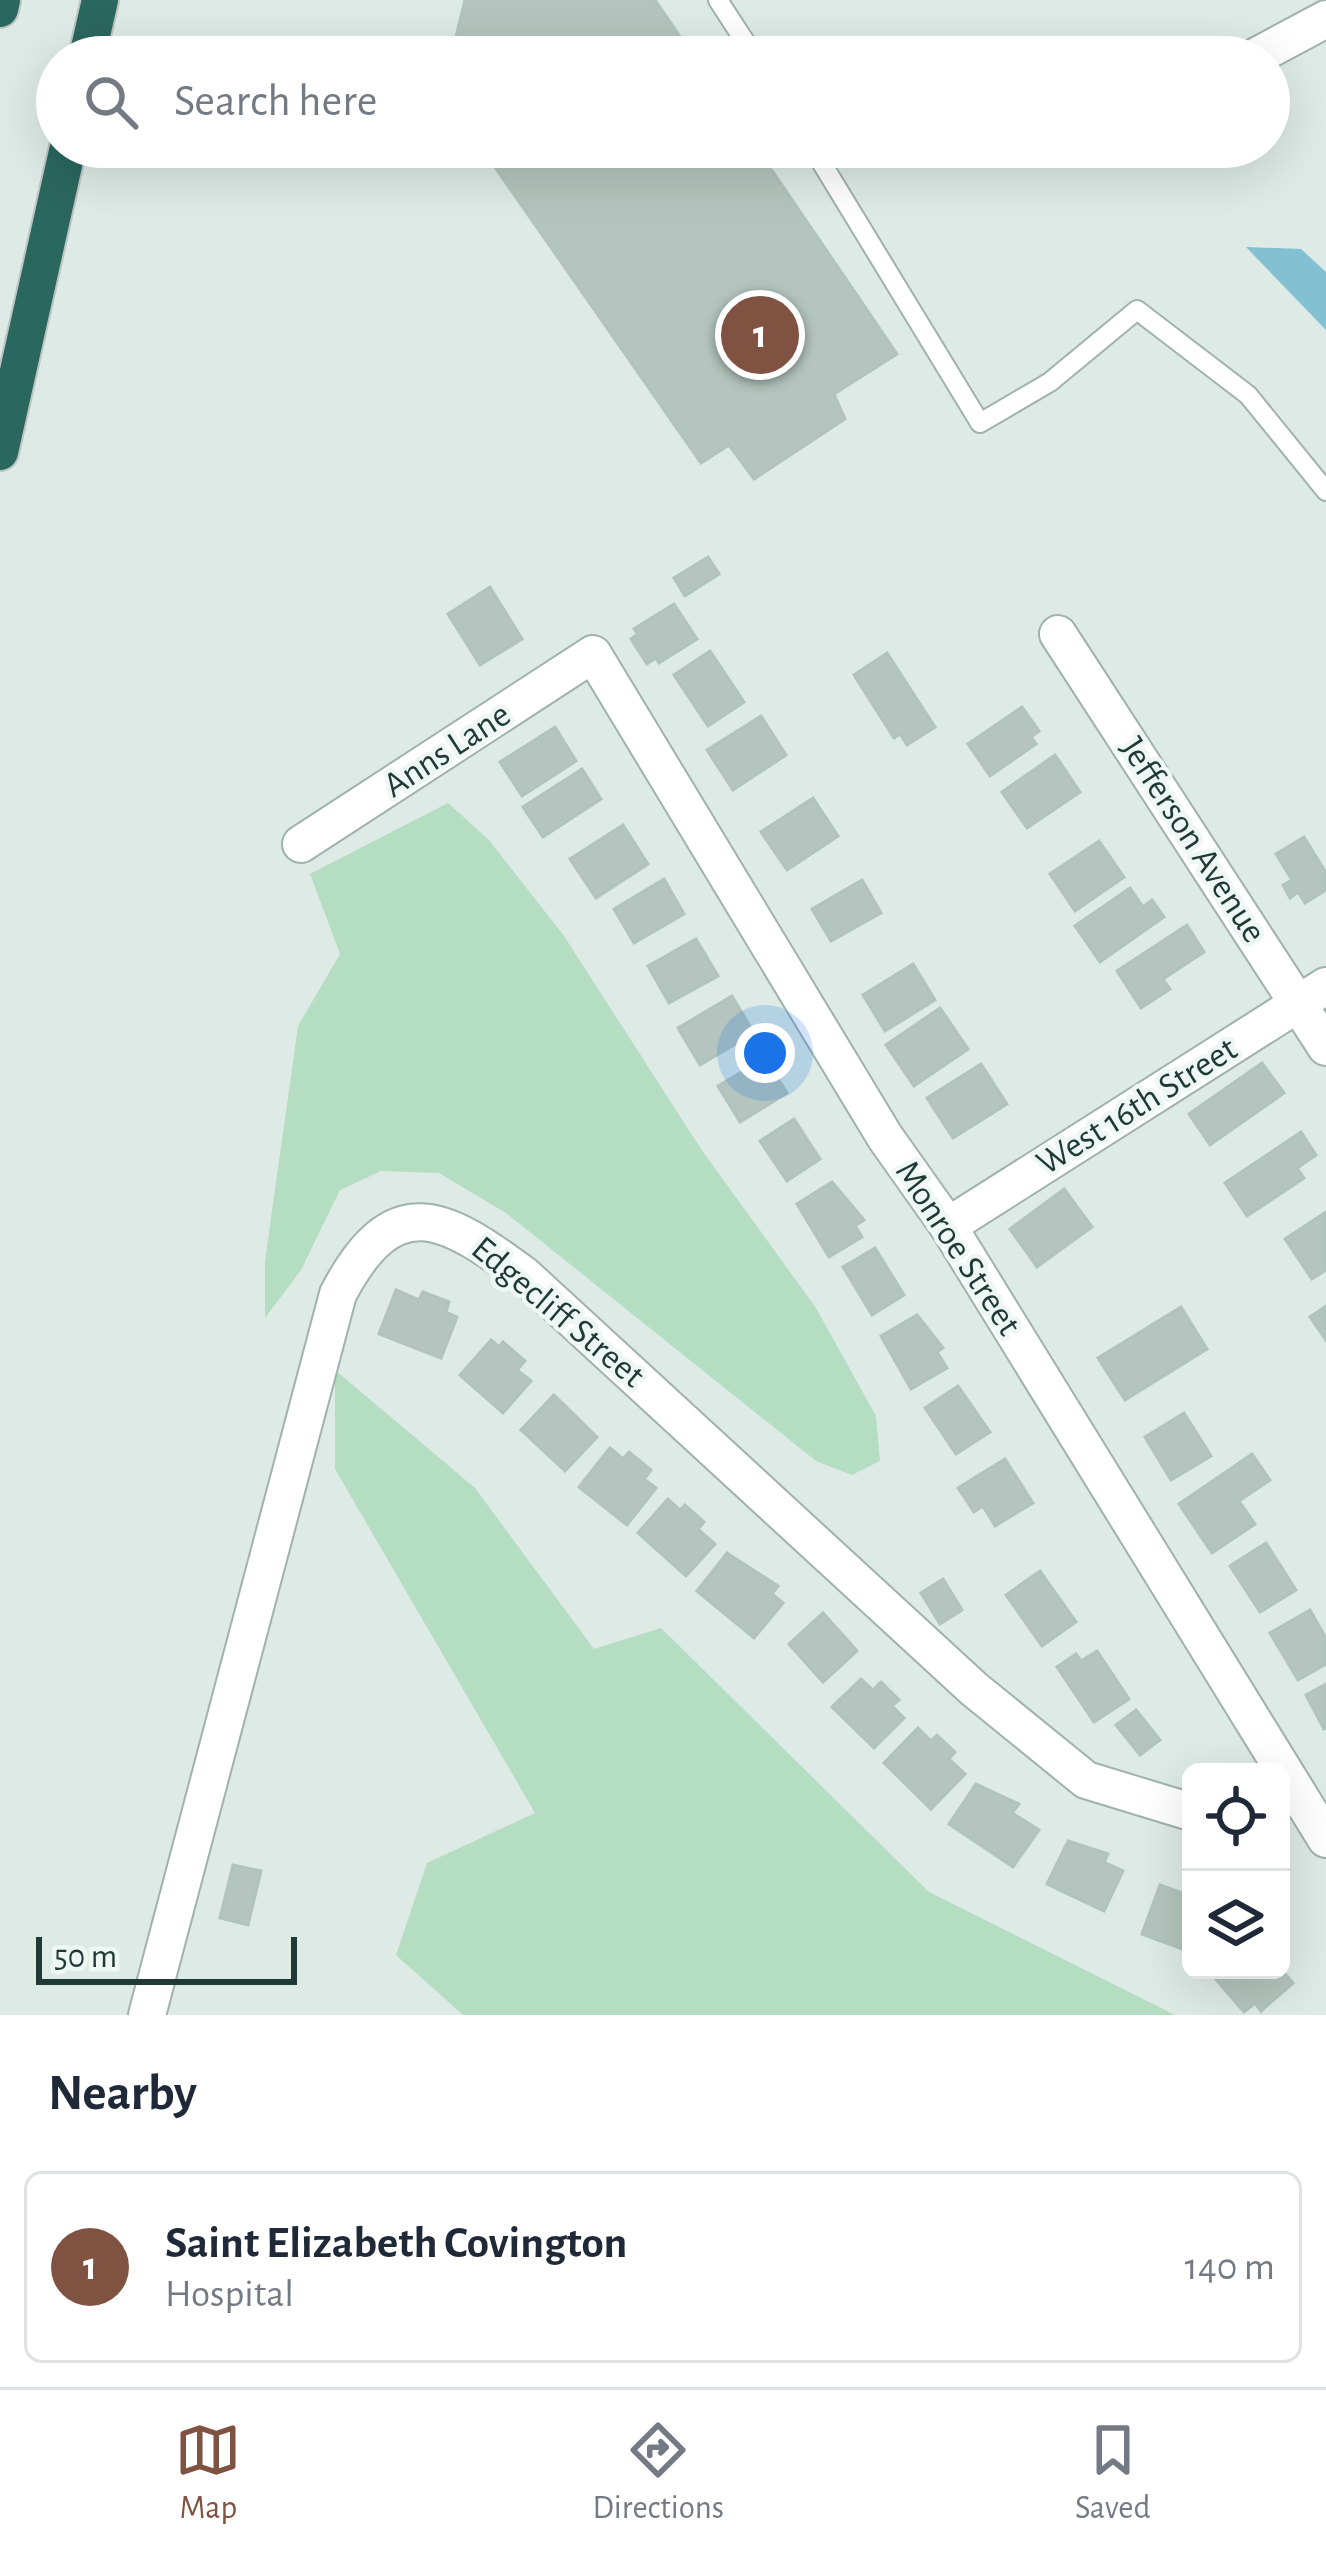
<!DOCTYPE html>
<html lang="en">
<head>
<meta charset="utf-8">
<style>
	:root { --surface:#fff; --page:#f2f2f3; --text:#1f2937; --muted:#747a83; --line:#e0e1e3; --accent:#805241 }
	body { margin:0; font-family:"Alegreya Sans",sans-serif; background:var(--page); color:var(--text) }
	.controls { position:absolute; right:36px; bottom:36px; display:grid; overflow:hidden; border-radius:18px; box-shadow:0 12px 48px #0002 }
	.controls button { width:108px; height:108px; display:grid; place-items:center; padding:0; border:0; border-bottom:3px solid var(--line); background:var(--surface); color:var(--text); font:60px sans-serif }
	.scale { position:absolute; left:36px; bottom:30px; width:261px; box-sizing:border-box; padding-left:12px; border:6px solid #1f3a34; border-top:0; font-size:33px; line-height:42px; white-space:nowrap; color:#1f3a34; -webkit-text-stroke:9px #eef7f3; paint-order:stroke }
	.you { position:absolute; left:765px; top:1053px; width:42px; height:42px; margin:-30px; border:9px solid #fff; border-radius:50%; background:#1a73e8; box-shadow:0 0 0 18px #1a73e833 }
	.badge { display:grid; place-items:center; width:78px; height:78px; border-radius:50%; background:var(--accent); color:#fff; font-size:39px; font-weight:700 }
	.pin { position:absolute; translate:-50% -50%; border:6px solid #fff; box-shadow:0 3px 12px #0006 }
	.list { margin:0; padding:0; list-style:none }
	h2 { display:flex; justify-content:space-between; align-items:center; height:156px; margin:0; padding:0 48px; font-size:51px }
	h2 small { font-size:39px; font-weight:400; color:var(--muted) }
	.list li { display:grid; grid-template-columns:78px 1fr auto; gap:36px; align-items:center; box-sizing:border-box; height:192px; margin:0 24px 24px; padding:0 24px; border:3px solid var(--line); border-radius:18px }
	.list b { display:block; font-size:45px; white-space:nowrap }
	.list p { margin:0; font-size:39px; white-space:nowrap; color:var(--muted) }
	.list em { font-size:39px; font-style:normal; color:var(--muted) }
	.icon { flex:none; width:66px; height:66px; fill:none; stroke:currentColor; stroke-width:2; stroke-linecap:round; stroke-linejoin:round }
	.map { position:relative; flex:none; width:1326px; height:2015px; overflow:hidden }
	.search { position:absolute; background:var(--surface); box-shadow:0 12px 48px #0002; left:36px; right:36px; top:36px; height:132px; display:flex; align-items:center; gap:30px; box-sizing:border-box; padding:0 42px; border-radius:66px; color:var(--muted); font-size:45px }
	.sheet { height:372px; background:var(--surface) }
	nav { display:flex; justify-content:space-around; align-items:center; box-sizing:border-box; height:168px; border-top:3px solid var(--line); background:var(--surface); font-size:33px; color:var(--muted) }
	nav a { display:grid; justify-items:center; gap:6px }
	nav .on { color:var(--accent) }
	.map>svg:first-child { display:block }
	.green { fill:#b5ddc2 }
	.water { fill:#82c0d2 }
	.building { fill:#b3c5be; stroke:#b0c4bd; stroke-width:3 }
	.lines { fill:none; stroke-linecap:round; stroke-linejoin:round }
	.service-casing { stroke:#a0b2ac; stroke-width:22 }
	.minor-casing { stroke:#a0b2ac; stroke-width:40 }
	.motorway-casing { stroke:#bcc4c2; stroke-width:40 }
	.service { stroke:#fff; stroke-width:18 }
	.minor { stroke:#fff; stroke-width:36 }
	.motorway { stroke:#2a675f; stroke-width:36 }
	.labels { text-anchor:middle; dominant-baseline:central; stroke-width:9; stroke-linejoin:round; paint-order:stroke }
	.street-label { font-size:36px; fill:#1f3a34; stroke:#eef7f3 }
</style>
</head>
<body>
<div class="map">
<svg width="1326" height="2015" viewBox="0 0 1326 2015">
	<rect width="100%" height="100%" fill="#ddeae5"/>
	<g class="green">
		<path d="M448,803L489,840L564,936L701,1149L816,1308L876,1416L880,1461L852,1475L816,1461L506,1213L439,1173L381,1171L340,1190L301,1270L265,1318V1261L298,1026L340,954L310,874Z"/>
		<path d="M335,1370L475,1488L594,1649L661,1628L929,1892L1175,2015H463L396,1955L427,1863L535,1813L335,1469Z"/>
	</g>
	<path class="water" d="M1246,247L1301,249L1326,272V330Z"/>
	<g class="building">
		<path d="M465,0H655L694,57H451Z"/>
		<path d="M481,147H756L897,354L834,394L845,419L754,479L729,445L701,463Z"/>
		<path d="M708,557L719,574L685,596L674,578Z"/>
		<path d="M490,587L522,639L480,665L448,614Z"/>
		<path d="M674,604L697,639L659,663L656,658L647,664L631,639L638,634L634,629Z"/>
		<path d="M710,651L744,702L708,726L674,675Z"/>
		<path d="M887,653L935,727L907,745L900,734L894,738L854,675Z"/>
		<path d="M1022,707L1039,731L1031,737L1036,744L990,776L968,744Z"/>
		<path d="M761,716L786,755L733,790L707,750Z"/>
		<path d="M555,727L576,761L522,796L500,762Z"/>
		<path d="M1055,755L1080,792L1027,828L1002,792Z"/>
		<path d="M582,769L601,799L543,837L523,807Z"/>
		<path d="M813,798L838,836L787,870L761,832Z"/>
		<path d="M623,825L648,864L596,898L570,859Z"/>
		<path d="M1304,837L1326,873V890L1305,903L1298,892L1290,898L1283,885L1292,880L1276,854Z"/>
		<path d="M1099,841L1124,877L1075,911L1050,874Z"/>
		<path d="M664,879L684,914L634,943L614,909Z"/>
		<path d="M862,880L881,913L831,941L812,909Z"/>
		<path d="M1130,888L1143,907L1152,900L1164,917L1100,962L1075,926Z"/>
		<path d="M1187,925L1204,952L1163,979L1170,989L1141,1008L1117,971Z"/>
		<path d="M696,939L718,976L669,1003L648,966Z"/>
		<path d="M913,964L935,1000L885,1031L863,995Z"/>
		<path d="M732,996L754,1033L700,1065L678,1028Z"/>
		<path d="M940,1008L968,1049L914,1086L886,1045Z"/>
		<path d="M765,1058L787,1093L740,1122L718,1086Z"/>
		<path d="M1262,1063L1284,1093L1210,1145L1189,1114Z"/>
		<path d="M981,1064L1007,1104L953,1138L927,1098Z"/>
		<path d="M794,1119L820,1159L787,1181L760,1141Z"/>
		<path d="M1301,1132L1316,1155L1297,1168L1304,1178L1247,1216L1225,1183Z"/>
		<path d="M832,1182L864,1220L855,1226L862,1237L829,1257L797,1204Z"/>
		<path d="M1064,1189L1092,1227L1037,1267L1010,1229Z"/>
		<path d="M1326,1212V1270L1312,1279L1285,1239Z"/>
		<path d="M875,1248L904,1295L872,1315L843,1267Z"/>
		<path d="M396,1290L419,1300L423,1292L449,1302L446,1312L457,1317L441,1358L379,1334Z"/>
		<path d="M1326,1306V1340L1310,1317Z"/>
		<path d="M1181,1307L1207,1349L1125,1400L1098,1358Z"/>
		<path d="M917,1315L943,1348L937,1352L947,1368L911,1389L881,1336Z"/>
		<path d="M491,1340L499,1347L503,1342L525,1361L517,1370L531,1381L503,1413L460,1375Z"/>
		<path d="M958,1386L990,1432L956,1454L925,1408Z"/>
		<path d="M554,1395L597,1437L565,1471L521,1430Z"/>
		<path d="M1184,1413L1211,1456L1171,1480L1145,1437Z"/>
		<path d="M610,1448L623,1459L629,1452L651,1470L644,1479L656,1488L627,1525L579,1487Z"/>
		<path d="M1252,1454L1270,1480L1239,1501L1255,1524L1212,1553L1179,1504Z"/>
		<path d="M1005,1459L1033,1503L995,1526L983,1506L974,1512L958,1488Z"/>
		<path d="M668,1499L680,1510L685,1505L704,1522L698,1529L715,1544L686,1576L638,1533Z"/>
		<path d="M1266,1543L1296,1590L1260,1612L1230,1566Z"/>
		<path d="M727,1553L778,1586L772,1594L783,1603L754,1638L697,1591Z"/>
		<path d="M1040,1571L1076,1622L1042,1646L1006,1595Z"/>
		<path d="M943,1579L962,1610L940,1624L921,1593Z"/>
		<path d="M1310,1610L1326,1638V1664L1298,1680L1270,1633Z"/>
		<path d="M823,1613L857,1651L823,1682L789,1644Z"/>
		<path d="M1097,1651L1129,1699L1094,1722L1057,1667L1076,1654L1081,1661Z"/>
		<path d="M861,1679L873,1690L881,1682L899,1700L892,1706L904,1718L874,1748L832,1707Z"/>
		<path d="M1326,1684V1728L1324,1729L1306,1695Z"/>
		<path d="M1136,1710L1160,1740L1140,1755L1116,1725Z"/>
		<path d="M918,1728L931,1741L937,1735L955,1752L949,1759L965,1774L931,1809L884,1763Z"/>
		<path d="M976,1784L1019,1804L1012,1813L1039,1830L1013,1867L949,1824Z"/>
		<path d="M1068,1841L1108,1854L1104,1862L1123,1871L1104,1911L1047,1884Z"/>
		<path d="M233,1865L261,1871L248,1925L220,1918Z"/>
		<path d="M1160,1885L1191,1896V1952L1142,1934Z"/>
		<path d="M1281,1969L1293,1983L1261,2011L1255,2003L1244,2012L1208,1970Z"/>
	</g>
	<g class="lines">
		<g class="service-casing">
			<g id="service">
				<path d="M718,0L755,57"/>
				<path d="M812,147L980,423L1050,382L1137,310L1248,395L1326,491"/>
			</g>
		</g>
		<g class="minor-casing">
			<g id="minor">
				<path d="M1255,57L1326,19"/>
				<path d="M1058,634L1326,1047"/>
				<path d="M301,844L593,654L885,1137L948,1226L1326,1839"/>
				<path d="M948,1226L1326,986"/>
				<path d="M147,2015L338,1294C394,1187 444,1216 524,1275L974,1689L1086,1780L1191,1812"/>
			</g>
		</g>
		<g class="motorway-casing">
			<g id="motorway">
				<path d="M0,9L2,0"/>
				<path d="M87,57L100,0"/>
				<path d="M0,452L68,147"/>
			</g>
		</g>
		<use href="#service" class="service"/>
		<use href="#minor" class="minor"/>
		<use href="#motorway" class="motorway"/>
	</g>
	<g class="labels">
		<g class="street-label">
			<text transform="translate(447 750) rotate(-33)">Anns Lane</text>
			<text transform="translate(1193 840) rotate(57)">Jefferson Avenue</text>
			<text transform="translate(1137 1106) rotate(-32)">West 16th Street</text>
			<text transform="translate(958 1248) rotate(57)">Monroe Street</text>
			<text transform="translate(558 1312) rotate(40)">Edgecliff Street</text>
		</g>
	</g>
</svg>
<div class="controls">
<button><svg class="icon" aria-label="locate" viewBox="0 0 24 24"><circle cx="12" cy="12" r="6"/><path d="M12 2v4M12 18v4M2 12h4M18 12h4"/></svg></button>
<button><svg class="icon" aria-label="layers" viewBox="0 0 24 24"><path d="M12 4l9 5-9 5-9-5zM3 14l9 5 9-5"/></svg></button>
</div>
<div class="scale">50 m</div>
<div class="you"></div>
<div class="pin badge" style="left:760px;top:335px">1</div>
<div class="search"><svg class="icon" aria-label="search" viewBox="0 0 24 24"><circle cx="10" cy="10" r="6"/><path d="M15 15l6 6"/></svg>Search here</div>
</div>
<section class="sheet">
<h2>Nearby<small></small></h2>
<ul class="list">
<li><span class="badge">1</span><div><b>Saint Elizabeth Covington</b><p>Hospital</p></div><em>140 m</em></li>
</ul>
</section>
<nav>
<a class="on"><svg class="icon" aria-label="map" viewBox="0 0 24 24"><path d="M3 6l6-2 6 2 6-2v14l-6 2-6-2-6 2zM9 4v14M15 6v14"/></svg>Map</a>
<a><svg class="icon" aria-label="directions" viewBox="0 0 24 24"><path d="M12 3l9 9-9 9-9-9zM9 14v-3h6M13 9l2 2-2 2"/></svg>Directions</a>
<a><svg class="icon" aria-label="saved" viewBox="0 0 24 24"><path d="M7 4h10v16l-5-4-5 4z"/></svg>Saved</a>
</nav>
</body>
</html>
